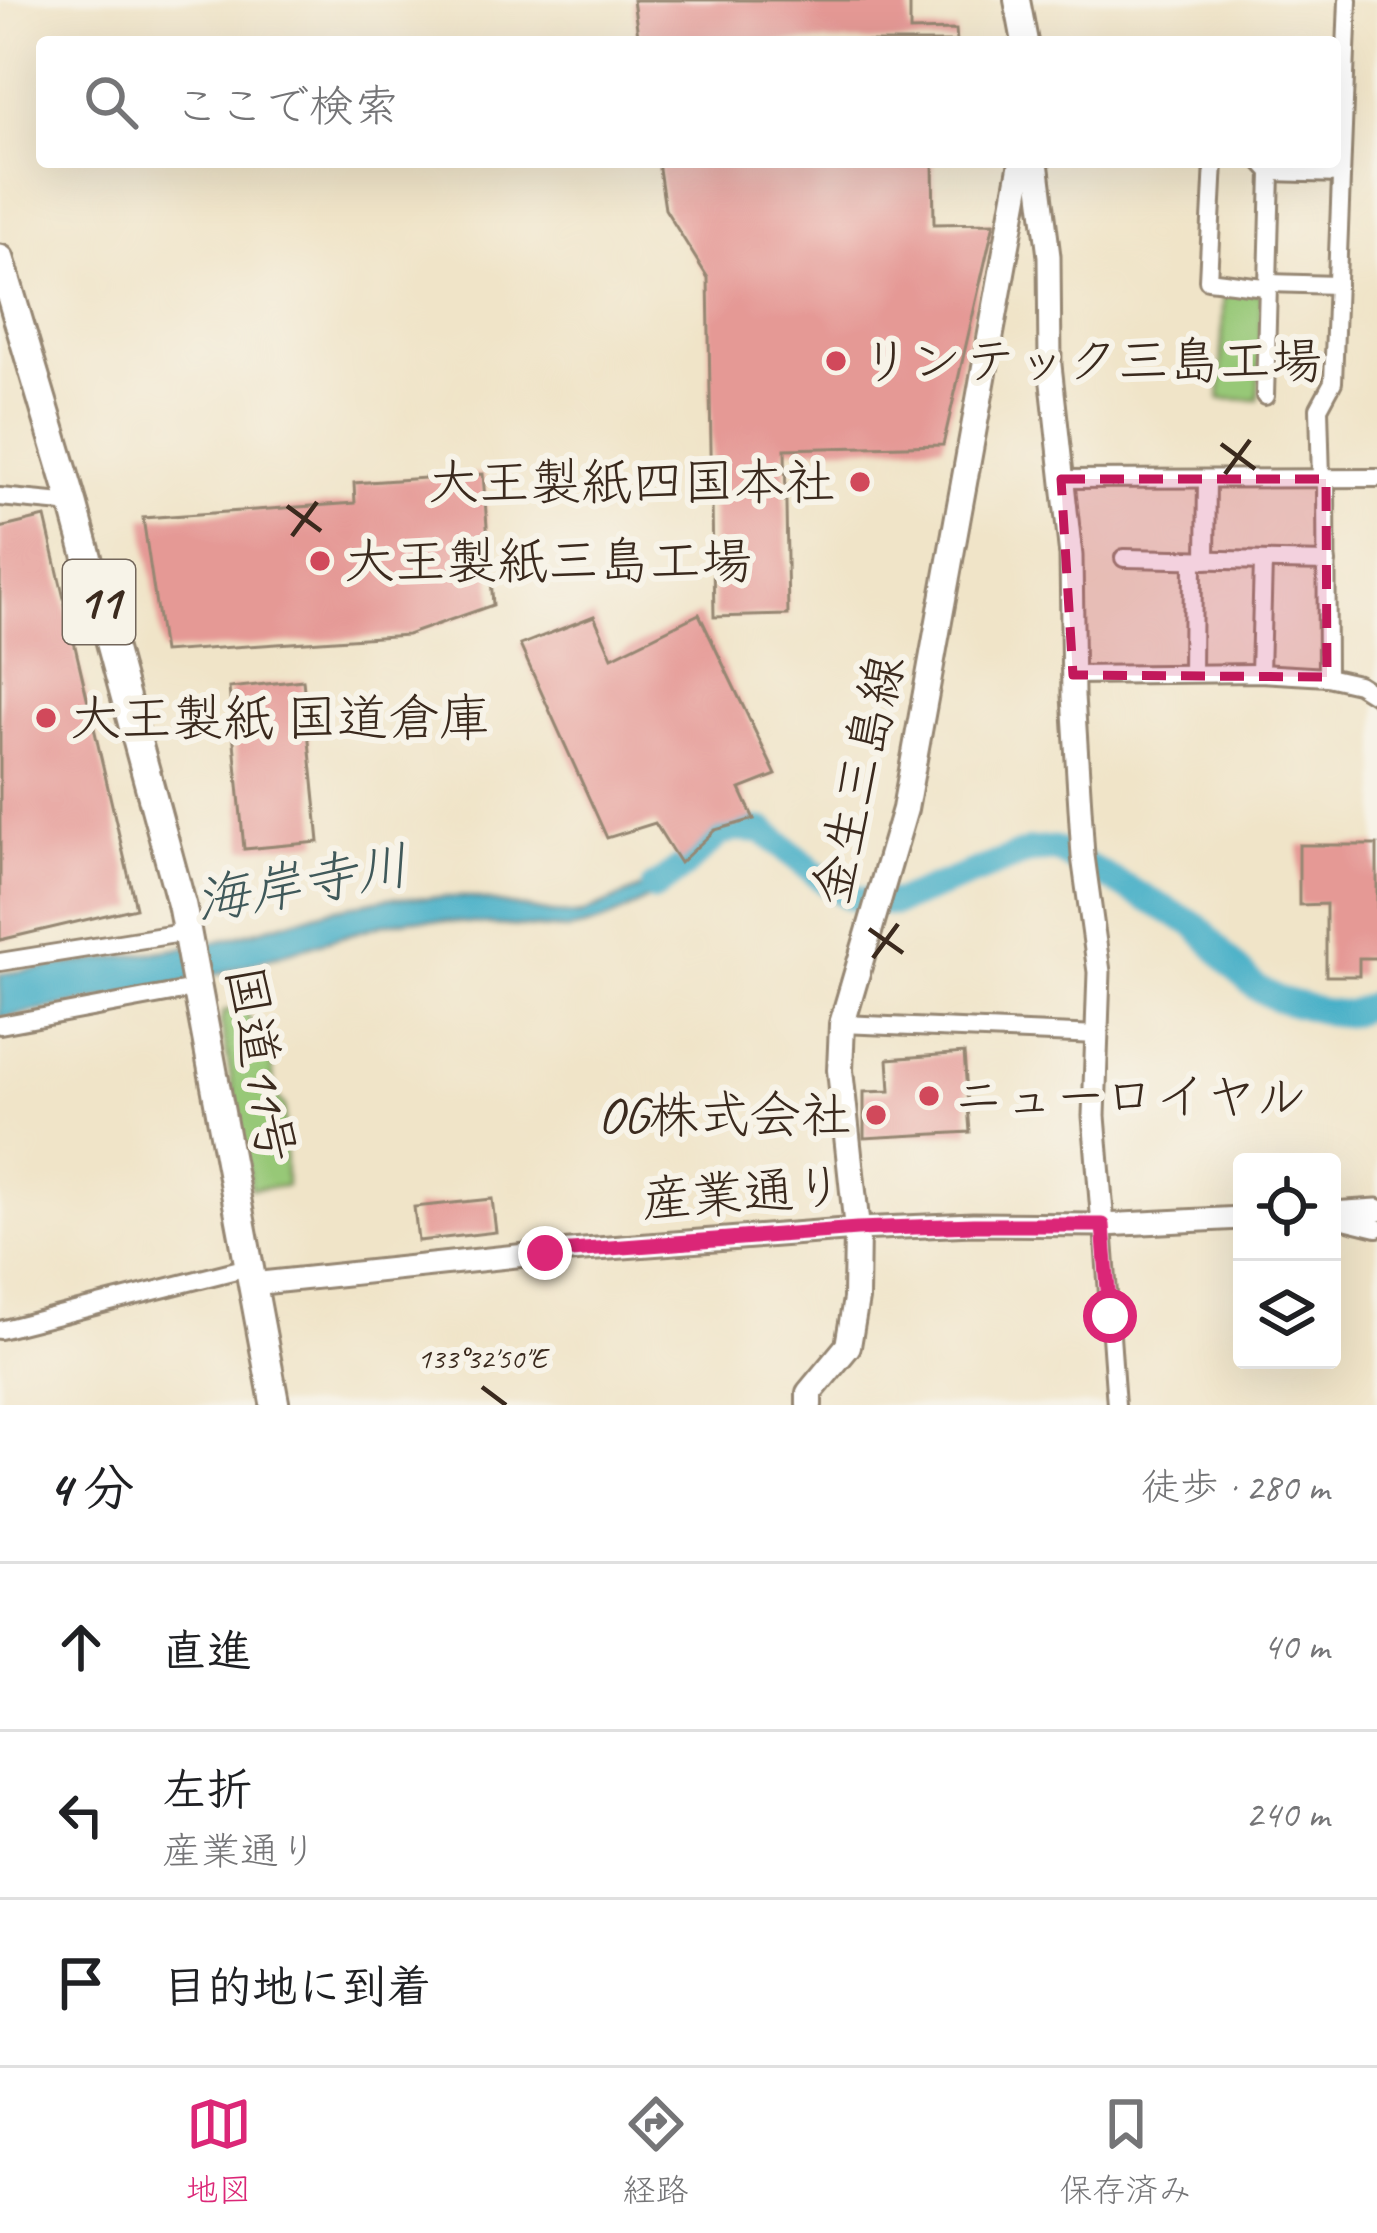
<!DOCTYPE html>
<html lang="ja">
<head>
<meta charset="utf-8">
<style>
	:root { --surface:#fff; --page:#f2f2f2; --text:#202124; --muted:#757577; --line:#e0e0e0; --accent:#db2777 }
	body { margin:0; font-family:Caveat,"Klee One",sans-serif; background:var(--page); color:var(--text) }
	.controls { position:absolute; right:36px; bottom:36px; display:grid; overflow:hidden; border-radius:12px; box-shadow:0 12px 48px #0002 }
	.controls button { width:108px; height:108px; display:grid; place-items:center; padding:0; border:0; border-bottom:3px solid var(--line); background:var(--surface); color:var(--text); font:60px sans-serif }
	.stop { position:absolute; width:36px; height:36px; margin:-27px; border:9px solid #db2777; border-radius:50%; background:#fff }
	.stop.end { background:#db2777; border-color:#fff; box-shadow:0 3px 12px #0008 }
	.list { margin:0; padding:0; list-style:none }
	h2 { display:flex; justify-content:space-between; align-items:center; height:156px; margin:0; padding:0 48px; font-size:51px }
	h2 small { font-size:39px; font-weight:400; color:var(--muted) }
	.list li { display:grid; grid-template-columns:78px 1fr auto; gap:36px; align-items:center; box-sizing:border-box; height:168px; padding:0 48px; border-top:3px solid var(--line) }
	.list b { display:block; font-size:45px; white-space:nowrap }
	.list p { margin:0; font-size:39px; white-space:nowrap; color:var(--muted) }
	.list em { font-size:39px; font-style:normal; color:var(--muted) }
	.icon { flex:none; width:66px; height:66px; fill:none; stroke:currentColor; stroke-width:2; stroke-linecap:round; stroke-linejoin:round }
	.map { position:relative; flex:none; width:1377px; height:1405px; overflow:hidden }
	.search { position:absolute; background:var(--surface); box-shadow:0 12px 48px #0002; left:36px; right:36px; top:36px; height:132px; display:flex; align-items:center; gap:30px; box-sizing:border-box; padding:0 42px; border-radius:12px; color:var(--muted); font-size:45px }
	.sheet { height:660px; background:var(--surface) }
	nav { display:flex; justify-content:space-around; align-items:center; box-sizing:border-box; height:168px; border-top:3px solid var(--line); background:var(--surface); font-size:33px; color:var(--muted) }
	nav a { display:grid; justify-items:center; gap:6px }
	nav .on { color:var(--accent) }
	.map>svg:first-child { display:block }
	.green { fill:#97c877; stroke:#69794a; stroke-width:3 }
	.water { fill:#49b0c8; stroke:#426d73; stroke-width:3 }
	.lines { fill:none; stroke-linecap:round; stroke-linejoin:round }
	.river { stroke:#49b0c8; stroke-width:27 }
	.building { fill:#e59995 }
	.minor-casing { stroke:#968773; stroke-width:22 }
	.tertiary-casing { stroke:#968773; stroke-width:27 }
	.secondary-casing { stroke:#968773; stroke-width:30 }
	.trunk-casing { stroke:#968773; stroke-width:33 }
	.minor { stroke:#fff; stroke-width:16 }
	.tertiary { stroke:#fff; stroke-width:21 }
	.secondary { stroke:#fff; stroke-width:24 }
	.trunk { stroke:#fff; stroke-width:27 }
	.route { stroke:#db2777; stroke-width:15 }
	.marked { fill:#c2185b; fill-opacity:0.2; stroke:#c2185b; stroke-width:9; stroke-dasharray:24 15; stroke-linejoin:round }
	.ticks { fill:none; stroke:#3b2a1e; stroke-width:4.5 }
	.poi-dot { fill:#d1495b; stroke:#f7f3e8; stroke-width:4.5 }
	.labels { text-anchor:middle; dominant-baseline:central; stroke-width:12; stroke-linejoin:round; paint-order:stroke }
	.shield { fill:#f7f3e8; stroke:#73665b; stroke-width:3 }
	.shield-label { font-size:48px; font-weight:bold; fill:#3b2a1e }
	.poi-label { font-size:51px; fill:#3b2a1e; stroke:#f7f3e8; text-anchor:start }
	.street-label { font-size:51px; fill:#3b2a1e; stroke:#f7f3e8 }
	.water-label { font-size:54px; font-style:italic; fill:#40595a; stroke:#f7f3e8 }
	.ticks-label { font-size:30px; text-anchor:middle; fill:#3b2a1e; stroke:#f7f3e8; stroke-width:12; stroke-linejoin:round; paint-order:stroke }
</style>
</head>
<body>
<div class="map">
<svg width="1377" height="1405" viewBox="0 0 1377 1405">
	<rect width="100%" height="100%" fill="#f7f3e8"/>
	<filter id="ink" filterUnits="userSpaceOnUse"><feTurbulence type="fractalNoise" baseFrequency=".00833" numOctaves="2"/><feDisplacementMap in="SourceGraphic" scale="24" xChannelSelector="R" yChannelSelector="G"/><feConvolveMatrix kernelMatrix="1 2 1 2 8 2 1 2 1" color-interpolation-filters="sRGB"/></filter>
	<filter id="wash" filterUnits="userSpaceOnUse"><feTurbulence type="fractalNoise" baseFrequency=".004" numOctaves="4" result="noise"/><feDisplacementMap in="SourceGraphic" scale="48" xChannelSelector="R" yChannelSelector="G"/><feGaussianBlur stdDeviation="2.7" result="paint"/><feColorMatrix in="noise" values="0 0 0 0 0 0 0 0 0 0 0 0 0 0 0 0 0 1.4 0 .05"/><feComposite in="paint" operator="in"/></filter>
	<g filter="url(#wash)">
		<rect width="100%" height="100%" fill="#f0e4c8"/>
		<g class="green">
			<path d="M1224,288L1262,294L1258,400L1220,399Z"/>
			<path d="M243,1006L256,1032L268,1030L275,1095L285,1107L286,1186L251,1189L221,1021L224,1011Z"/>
		</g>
		<path class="water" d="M675,859L685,870C651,900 613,923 568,930L412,919L384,924L183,984L0,1018V974L205,945L333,909L388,898L467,897L552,913L580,915L642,888Z"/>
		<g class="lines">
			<path class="river" d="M654,888L684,866L720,833L736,829L764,831L826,882L846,895L865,901L895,903L1030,851L1055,849L1197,926L1232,965L1256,987L1277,999L1327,1012L1347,1014L1377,1003"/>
		</g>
		<g id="blocks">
			<g class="building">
				<path d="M633,0H910V31L956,30L957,42H639Z"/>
				<path d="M658,162H933L934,224L994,223L943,445L785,449L788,615L714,617L708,278L665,209Z"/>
				<path d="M483,474L493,605L407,635L163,652L143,518L355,503L354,483Z"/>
				<path d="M45,517L136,908L0,940V528Z"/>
				<path d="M699,614L776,775L740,789L754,819L715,830L680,863L655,823L607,838L520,645L594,616L612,657Z"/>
				<path d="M303,680L319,842L244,849L229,688Z"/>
				<path d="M1299,845H1377V958H1359V976H1326V904L1299,905Z"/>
				<path d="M964,1053L970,1132L864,1138V1092L890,1091L888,1059Z"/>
				<path d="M492,1199L496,1232L418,1241L414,1207Z"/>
			</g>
		</g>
	</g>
	<g filter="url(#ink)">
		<use href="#blocks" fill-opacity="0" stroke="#968773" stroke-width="3"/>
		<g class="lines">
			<g class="minor-casing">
				<g id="minor">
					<path d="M1214,162L1208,280C1228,282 1246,286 1268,287"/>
					<path d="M1262,162L1271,172L1265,396"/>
					<path d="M1271,172L1341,174"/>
					<path d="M1268,283L1337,285"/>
					<path d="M1061,479L1377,478"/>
					<path d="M1321,479L1319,408L1333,382L1348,0"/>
					<path d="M1326,479L1327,677"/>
					<path d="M0,497L73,504"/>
					<path d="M1124,558L1327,562"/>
					<path d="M1206,560L1207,479"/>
					<path d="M1192,673L1193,561"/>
					<path d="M1260,673L1263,561"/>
					<path d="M1073,675L1260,673L1327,677L1358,684L1377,696"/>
					<path d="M0,962L188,932"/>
					<path d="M842,1024L1099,1035"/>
					<path d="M0,1025L199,988"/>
					<path d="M1332,1217L1377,1228"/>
					<path d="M1103,1225L1116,1405"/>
					<path d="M0,1330L248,1267"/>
				</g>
			</g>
			<g class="tertiary-casing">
				<g id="tertiary">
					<path d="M1037,162L1049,256L1050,365L1071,556L1073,696L1083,856L1099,972L1094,1116L1103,1225"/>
					<path d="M1332,1213L1377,1210"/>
					<path d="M252,1284L545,1253L857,1229L973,1224L1103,1225L1242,1218"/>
				</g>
			</g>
			<g class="secondary-casing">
				<g id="secondary">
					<path d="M1017,0L1025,42"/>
					<path d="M809,1405V1393L848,1346L856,1299L857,1229L840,1070L842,1024L905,809L1022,162"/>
				</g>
			</g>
			<g class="trunk-casing">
				<path id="trunk" d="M0,259L73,504L182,906L275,1405"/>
			</g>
			<use href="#minor" class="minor"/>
			<use href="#tertiary" class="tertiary"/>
			<use href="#secondary" class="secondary"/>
			<use href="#trunk" class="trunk"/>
		</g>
	</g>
	<g class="lines" filter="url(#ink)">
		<path class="route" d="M545,1253L857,1229L973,1225H1103L1110,1316"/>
	</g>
	<path class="marked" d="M1061,479H1326L1327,677L1073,675Z"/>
	<path class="ticks" d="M1221,444L1255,469M1225,474L1250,440M287,506L321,531M292,536L317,502M869,929L903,953M873,958L898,924M482,1387L506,1405"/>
	<g class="poi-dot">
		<circle cx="836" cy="361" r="12"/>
		<circle cx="860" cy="482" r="12"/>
		<circle cx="320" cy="561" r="12"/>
		<circle cx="46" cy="718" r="12"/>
		<circle cx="929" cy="1096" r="12"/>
		<circle cx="876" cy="1115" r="12"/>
	</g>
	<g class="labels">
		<rect class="shield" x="63" y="560" width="72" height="84" rx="9"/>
		<g class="shield-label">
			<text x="99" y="602">11</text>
		</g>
		<g class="poi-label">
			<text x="860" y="361">リンテック三島工場</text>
			<text x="836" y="482" text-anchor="end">大王製紙四国本社</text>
			<text x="344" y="561">大王製紙三島工場</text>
			<text x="70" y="718">大王製紙 国道倉庫</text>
			<text x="953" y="1096">ニューロイヤル</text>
			<text x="852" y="1115" text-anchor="end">OG株式会社</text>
		</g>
		<g class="street-label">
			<text transform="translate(858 780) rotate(-77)">金生三島線</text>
			<text transform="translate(261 1064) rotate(80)">国道11号</text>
			<text transform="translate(743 1193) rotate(-4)">産業通り</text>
		</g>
		<g class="water-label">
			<text transform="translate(302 883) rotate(-10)">海岸寺川</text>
		</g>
	</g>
	<g class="ticks-label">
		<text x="482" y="1368">133°32'50"E</text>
	</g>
</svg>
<div class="controls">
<button><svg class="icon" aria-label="locate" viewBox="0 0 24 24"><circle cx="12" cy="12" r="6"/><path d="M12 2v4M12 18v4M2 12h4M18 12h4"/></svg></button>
<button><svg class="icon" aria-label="layers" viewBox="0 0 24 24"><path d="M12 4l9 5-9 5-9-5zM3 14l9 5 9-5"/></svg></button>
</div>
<div class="stop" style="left:1110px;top:1316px"></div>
<div class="stop end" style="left:545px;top:1253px"></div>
<div class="search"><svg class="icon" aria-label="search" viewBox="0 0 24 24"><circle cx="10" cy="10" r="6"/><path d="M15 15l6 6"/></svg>ここで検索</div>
</div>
<section class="sheet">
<h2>4 分<small>徒歩 · 280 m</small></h2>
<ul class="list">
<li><svg class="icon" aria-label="ahead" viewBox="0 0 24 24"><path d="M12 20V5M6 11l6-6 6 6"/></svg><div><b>直進</b></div><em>40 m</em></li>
<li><svg class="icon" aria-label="left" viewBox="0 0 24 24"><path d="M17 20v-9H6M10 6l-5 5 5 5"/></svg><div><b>左折</b><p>産業通り</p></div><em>240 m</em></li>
<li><svg class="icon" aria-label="arrive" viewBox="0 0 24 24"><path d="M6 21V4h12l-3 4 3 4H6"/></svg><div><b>目的地に到着</b></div></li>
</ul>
</section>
<nav>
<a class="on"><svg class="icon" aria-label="map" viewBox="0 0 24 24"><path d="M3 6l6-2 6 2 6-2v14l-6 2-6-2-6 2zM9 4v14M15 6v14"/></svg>地図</a>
<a><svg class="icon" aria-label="directions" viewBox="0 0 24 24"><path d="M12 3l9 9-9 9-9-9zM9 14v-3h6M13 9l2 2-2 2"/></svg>経路</a>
<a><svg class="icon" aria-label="saved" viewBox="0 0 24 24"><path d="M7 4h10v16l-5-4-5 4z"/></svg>保存済み</a>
</nav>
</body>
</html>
